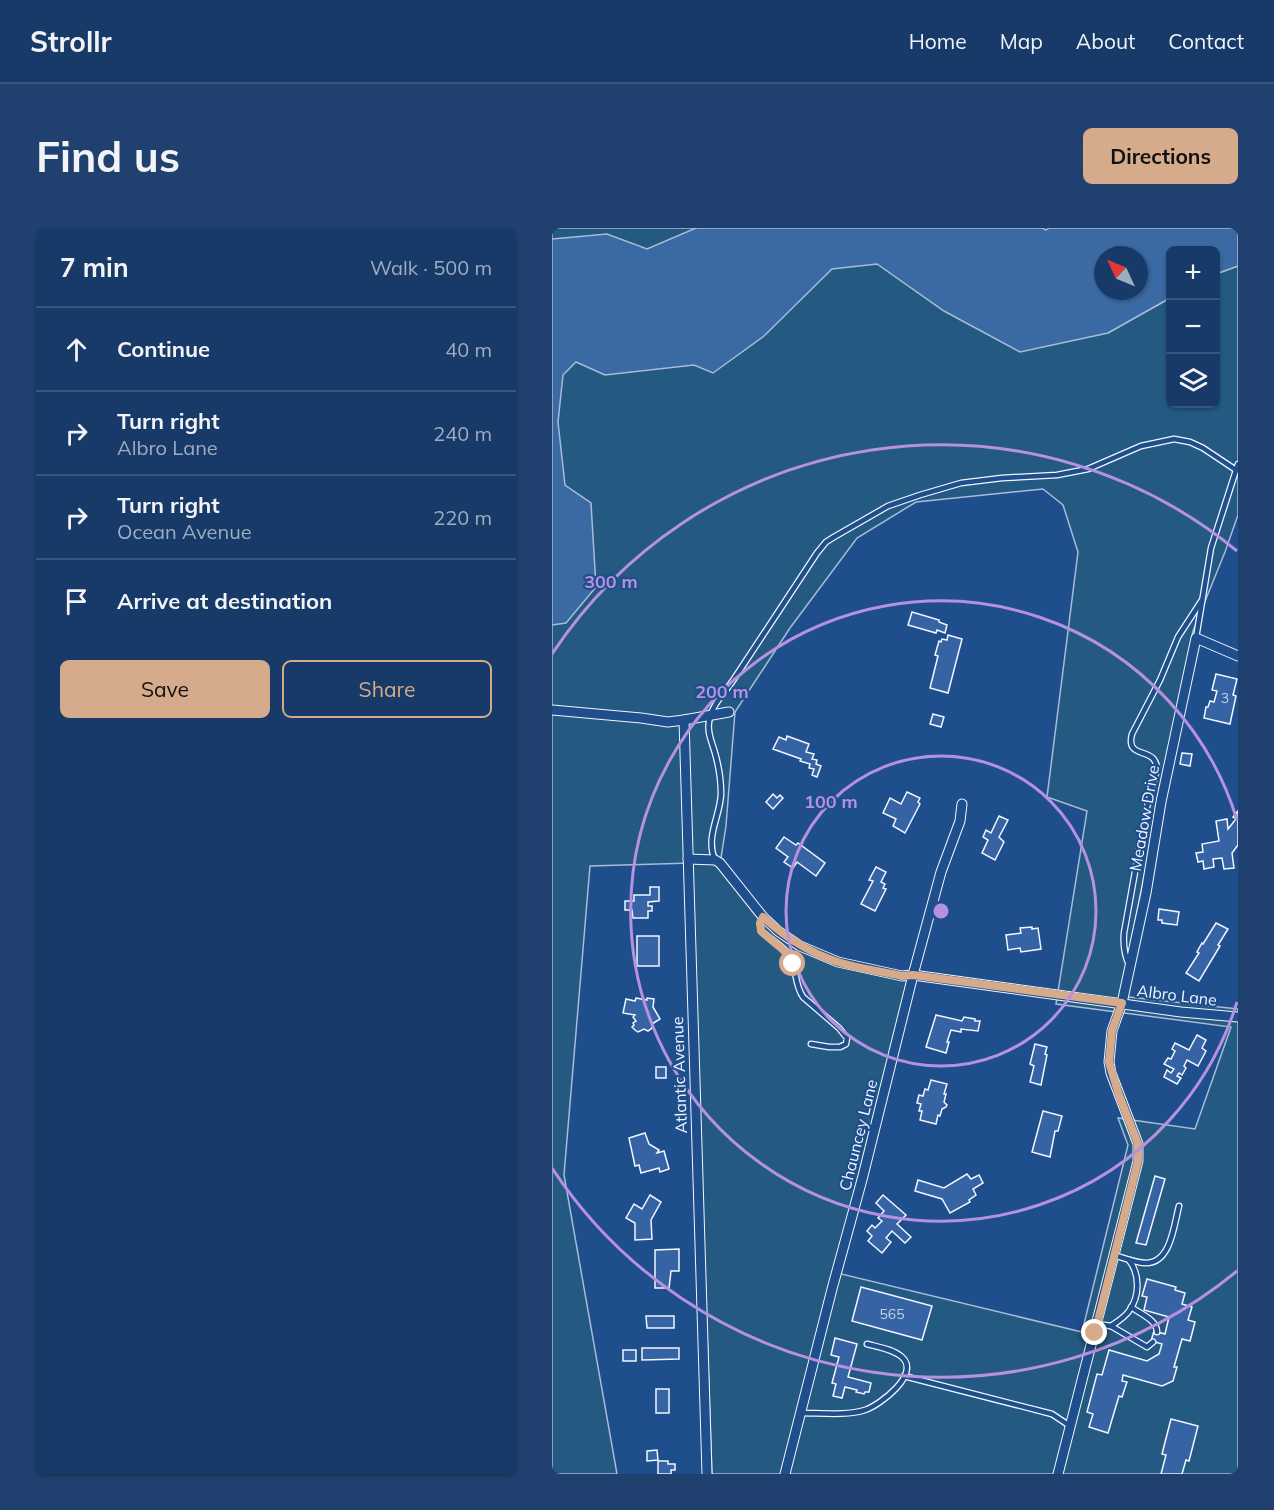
<!DOCTYPE html>
<html lang="en">
<head>
<meta charset="utf-8">
<style>
	:root { --surface:#173a69; --page:#20416f; --text:#f1f3f6; --muted:#9eadc0; --line:#36547d; --accent:#d6ab8b }
	body { margin:0; font-family:Mulish,sans-serif; background:var(--page); color:var(--text) }
	.controls { position:absolute; right:18px; top:18px; display:grid; overflow:hidden; border-radius:9px; box-shadow:0 2px 4px #0004 }
	.controls button { width:54px; height:54px; display:grid; place-items:center; padding:0; border:0; border-bottom:2px solid var(--line); background:var(--surface); color:var(--text); font:30px sans-serif }
	.compass { position:absolute; left:542px; top:18px; width:54px; height:54px; border-radius:50%; background:var(--surface); box-shadow:0 2px 4px #0004; rotate:314deg }
	.stop { position:absolute; width:18px; height:18px; margin:-14px; border:4px solid #d6ab8b; border-radius:50%; background:#fff }
	.stop.end { background:#d6ab8b; border-color:#fff; box-shadow:0 2px 6px #0008 }
	.list { margin:0; padding:0; list-style:none }
	h2 { display:flex; justify-content:space-between; align-items:center; height:78px; margin:0; padding:0 24px; font-size:26px }
	h2 small { font-size:20px; font-weight:400; color:var(--muted) }
	.list li { display:grid; grid-template-columns:39px 1fr auto; gap:18px; align-items:center; box-sizing:border-box; height:84px; padding:0 24px; border-top:2px solid var(--line) }
	.list b { display:block; font-size:22px; white-space:nowrap }
	.list p { margin:0; font-size:20px; white-space:nowrap; color:var(--muted) }
	.list em { font-size:20px; font-style:normal; color:var(--muted) }
	.actions { display:flex; gap:12px; padding:18px 24px }
	.actions a { flex:1; padding:14px 0; border:2px solid var(--accent); border-radius:9px; text-align:center; font-size:21px; color:var(--accent) }
	.actions .main { background:var(--accent); color:#111 }
	.icon { flex:none; width:33px; height:33px; fill:none; stroke:currentColor; stroke-width:2; stroke-linecap:round; stroke-linejoin:round }
	.map { position:relative; flex:none; width:686px; height:1246px; overflow:hidden; border-radius:9px }
	header { display:flex; align-items:center; gap:36px; box-sizing:border-box; height:84px; padding:0 30px; background:var(--surface); border-bottom:2px solid var(--line) }
	header strong { font-size:28px }
	nav { display:flex; gap:33px; margin-inline-start:auto; font-size:21px }
	.intro { display:flex; align-items:center; justify-content:space-between; box-sizing:border-box; height:144px; padding:0 36px }
	h1 { margin:0; font-size:42px }
	.button { padding:15px 27px; border-radius:9px; background:var(--accent); color:#111; font-size:21px; font-weight:700 }
	main { display:flex; gap:36px; padding:0 36px }
	aside { flex:1; background:var(--surface); border-radius:9px; box-shadow:0 2px 4px #0004 }
	.map>svg:first-child { display:block }
	.green { fill:#245a82; stroke:#a8bbd7; stroke-width:1.5; fill-rule:evenodd }
	.water { fill:#3b69a3; stroke:#a8bbd7; stroke-width:1.5; fill-rule:evenodd }
	.building { fill:#3563a3; stroke:#f2f6ff; stroke-width:1.5 }
	.lines { fill:none; stroke-linecap:round; stroke-linejoin:round }
	.service-casing { stroke:#f2f6ff; stroke-width:7 }
	.minor-casing { stroke:#f2f6ff; stroke-width:11 }
	.service { stroke:#1f4e8c; stroke-width:4.5 }
	.minor { stroke:#1f4e8c; stroke-width:9 }
	.route { stroke:#d6ab8b; stroke-width:8 }
	.ring { fill:none; stroke:#b691df; stroke-width:3 }
	.labels { text-anchor:middle; dominant-baseline:central; stroke-width:4.5; stroke-linejoin:round; paint-order:stroke }
	.number-label { font-size:14px; fill:#c3d1e8 }
	.street-label { font-size:16px; fill:#f2f6ff; stroke:#1f4e8c }
	.centre { fill:#b691df; stroke:#1f4e8c; stroke-width:3 }
	.ring-label { font-size:18px; text-anchor:middle; font-weight:bold; fill:#b691df; stroke:#1f4e8c; stroke-width:4.5; stroke-linejoin:round; paint-order:stroke }
</style>
</head>
<body>
<header>
<strong>Strollr</strong>
<nav><a>Home</a><a>Map</a><a>About</a><a>Contact</a></nav>
</header>
<div class="intro"><h1>Find us</h1><a class="button">Directions</a></div>
<main>
<aside>
<h2>7 min<small>Walk · 500 m</small></h2>
<ul class="list">
<li><svg class="icon" aria-label="ahead" viewBox="0 0 24 24"><path d="M12 20V5M6 11l6-6 6 6"/></svg><div><b>Continue</b></div><em>40 m</em></li>
<li><svg class="icon" aria-label="right" viewBox="0 0 24 24"><path d="M7 20v-9h11M14 6l5 5-5 5"/></svg><div><b>Turn right</b><p>Albro Lane</p></div><em>240 m</em></li>
<li><svg class="icon" aria-label="right" viewBox="0 0 24 24"><path d="M7 20v-9h11M14 6l5 5-5 5"/></svg><div><b>Turn right</b><p>Ocean Avenue</p></div><em>220 m</em></li>
<li><svg class="icon" aria-label="arrive" viewBox="0 0 24 24"><path d="M6 21V4h12l-3 4 3 4H6"/></svg><div><b>Arrive at destination</b></div></li>
</ul>
<div class="actions"><a class="main">Save</a><a>Share</a></div>
</aside>
<div class="map">
<svg width="686" height="1246" viewBox="0 0 686 1246">
	<rect width="100%" height="100%" fill="#1f4e8c"/>
	<path class="green" d="M0,0H312L556,105L618,70V176H664V46L686,38V287L673,324L641,403L568,768L686,781V1246H160L139,635L38,638L12,947L65,1246H0ZM491,261L511,277L526,324L495,569L535,583L504,776L679,799L643,901L566,890L576,917L530,1104L285,1045L358,751L260,727L244,721L223,706L195,674L180,652L169,630L174,598L183,484L238,400L305,310L364,274Z"/>
	<path class="water" d="M144,0H490L494,2L497,0H686V38L664,46V22H618V70L556,105L468,124L392,83L325,36L280,41L212,108L161,145L142,137L53,147L24,134L11,147L6,194L13,257L39,275L44,359L14,395L0,397V11L55,6L95,21ZM551,27H587V63H551Z"/>
	<g class="building">
		<path d="M360,384L387,392V394L395,397L393,405L385,402L384,405L356,397Z"/>
		<path d="M396,407L410,411L396,465L378,460L386,428L383,427L387,413L389,414L390,411L395,412Z"/>
		<path d="M664,446L685,451L681,467L684,468L678,496L652,490L654,479H656L658,473L662,474L665,463L660,462Z"/>
		<path d="M381,486L392,489L389,499L378,496Z"/>
		<path d="M235,508L257,516L254,524L262,526L260,531L265,532L264,536L269,538L265,549L260,547L262,541L257,540L258,536L248,533L249,531L221,521L227,509L234,512Z"/>
		<path d="M630,525L640,526L638,538L628,536Z"/>
		<path d="M355,564L368,570L366,574L368,576L353,605L341,598L344,591L331,585L338,570L349,576Z"/>
		<path d="M221,566L225,570L228,567L231,570L221,581L214,574Z"/>
		<path d="M686,583V617L680,625L682,640L672,641L670,630L661,631L662,639L652,641L651,633L646,634L644,625L651,624L650,616L667,613L664,593L675,591L676,601L684,591L681,589Z"/>
		<path d="M447,588L456,592L447,609L452,614L443,632L430,625L436,612L431,609L434,602L439,605Z"/>
		<path d="M232,609L244,617L246,615L273,635L264,648L245,634L241,640L232,634L236,629L224,620Z"/>
		<path d="M324,639L334,644L329,654L333,656L331,660L334,661L323,683L309,676L321,653L317,652Z"/>
		<path d="M98,659H107V673L96,674V678H100V683H96V690H81L80,682H73V673H82V667H98Z"/>
		<path d="M607,681L627,684L625,697L610,695V692H606Z"/>
		<path d="M664,695L676,701L666,717L668,718L647,753L634,745L647,725L645,724L650,715L651,716Z"/>
		<path d="M480,699V701L486,700L489,721L469,724L468,720L456,722L454,707L469,705L468,700Z"/>
		<rect x="85" y="708" width="22" height="30"/>
		<path d="M84,770L95,772V770L102,771L101,779L108,791L100,796V800L96,803L92,801L86,804L83,802L80,799L82,797L81,795L84,793L81,789L83,787L71,785L74,771L83,773Z"/>
		<path d="M384,787L410,793L412,789L423,791V793H428L426,803L409,801V804L399,802L395,814H397L394,825L374,819Z"/>
		<path d="M645,807L654,812L650,820L654,823L646,838L635,832L632,838L634,840L630,847L627,845L625,848L629,850L625,856L612,849L615,842L619,845L622,841L612,836L616,830L619,831L623,823L620,821L623,815L637,822Z"/>
		<path d="M483,816L495,819L493,826L495,827L489,857L478,854L482,838L478,836Z"/>
		<rect x="104" y="839" width="10" height="11"/>
		<path d="M379,852L395,856L392,866H394L392,874L395,877L394,879L390,881L388,888L386,887L384,896L368,892L370,883H367L369,876L365,875L367,867L371,868L373,861L376,862Z"/>
		<path d="M491,883L510,888L506,903H503L498,929L480,924Z"/>
		<path d="M93,905L97,916L107,922L105,925L112,923L117,941L108,944L107,940L89,945L87,937L83,938L77,910Z"/>
		<path d="M415,946L419,951L427,947L431,955L421,961L424,967L417,972L418,974L398,985L390,971L363,963L366,952L392,960Z"/>
		<path d="M603,948L613,951L594,1017L584,1015Z"/>
		<path d="M98,967L109,974L99,992L100,1011L83,1012V995L74,990L82,976L90,981Z"/>
		<path d="M331,967L354,987L345,996L359,1009L353,1015L340,1003L334,1010L339,1014L330,1025L316,1013L320,1008L315,1003L320,997L323,1000L330,993L326,990L332,983L324,975Z"/>
		<path d="M127,1021V1043H119L117,1060H103V1022Z"/>
		<path d="M595,1051L624,1059L623,1062L633,1065L630,1076L640,1079L636,1092L643,1094L638,1113L630,1111L622,1139H625L621,1153L610,1158L571,1147L570,1153L575,1154L570,1169L567,1168L556,1205L537,1199L541,1186L535,1184L545,1146L550,1147L557,1122L595,1133L607,1126L610,1116L599,1113L602,1103L613,1106L617,1089L592,1082L595,1069L590,1068Z"/>
		<path d="M309,1059L380,1078L370,1112L300,1093Z"/>
		<path d="M94,1088H122V1100H95Z"/>
		<path d="M283,1110L305,1116L296,1149L319,1155L317,1164H313L312,1166L304,1164L305,1162L293,1159L290,1170L281,1168L284,1156L280,1155L287,1129L279,1127Z"/>
		<path d="M90,1120H127V1131L90,1132Z"/>
		<rect x="71" y="1122" width="13" height="11"/>
		<rect x="104" y="1161" width="13" height="24"/>
		<path d="M619,1191L646,1198L637,1233L634,1232L630,1246H609L614,1227L610,1226Z"/>
		<path d="M105,1222L106,1232L95,1233V1223Z"/>
		<path d="M106,1233H116V1236H123V1242H119V1246H106Z"/>
	</g>
	<g class="lines">
		<g class="service-casing">
			<g id="service">
				<path d="M644,410L659,320L686,236"/>
				<path d="M163,632C153,609 168,589 169,566C169,551 167,539 163,525C160,514 155,505 157,494C159,477 173,465 182,451C210,409 237,367 265,325L274,314L282,309L336,278L368,267L409,255L450,250L505,247L536,241L589,218L622,211L638,214L651,220L684,242H686"/>
				<path d="M211,689L208,695L209,703C217,710 233,719 238,728C245,741 242,756 251,769L287,800L295,810L294,816L288,819H277L259,816"/>
				<path d="M577,737C572,726 571,717 572,705L594,583L605,541C604,517 573,533 580,506L608,452L626,409L650,372"/>
				<path d="M562,1027C572,1030 584,1035 594,1035C619,1035 622,997 627,978"/>
				<path d="M579,1079C589,1086 605,1092 605,1104"/>
				<path d="M545,1096L559,1098L595,1119L601,1114"/>
				<path d="M559,1098C565,1094 573,1089 577,1083C588,1068 588,1046 577,1032"/>
				<path d="M352,1148L500,1186L518,1198"/>
				<path d="M248,1185C268,1185 295,1188 313,1182C328,1177 369,1146 350,1129C341,1121 326,1119 315,1116"/>
			</g>
		</g>
		<g class="minor-casing">
			<g id="minor">
				<path d="M0,482L89,490L116,494L132,492"/>
				<path d="M136,631L163,632L168,635L211,689L226,703L248,718L286,734L350,748L361,747L629,784L686,789"/>
				<path d="M155,1246L132,492L177,484"/>
				<path d="M233,1246L280,1061L311,948L361,747L389,644L408,593L410,576"/>
				<path d="M506,1246L586,933V916L559,845L557,834L560,803L570,775L594,665L609,574L644,410L686,428"/>
			</g>
		</g>
		<use href="#service" class="service"/>
		<use href="#minor" class="minor"/>
	</g>
	<g class="lines">
		<path class="route" d="M241,736C235,721 220,714 209,703L208,695L211,689C233,709 258,725 286,734C307,741 329,743 350,748L361,747L570,775L560,803L557,834L567,867L586,916V933L543,1105"/>
	</g>
	<g class="ring">
		<circle cx="389" cy="683" r="155"/>
		<path d="M685 774A310 310 0 1 1 685 592"/>
		<path d="M685 1043A466 466 0 0 1 0 940M0 426A466 466 0 0 1 685 323"/>
	</g>
	<g class="labels">
		<g class="number-label">
			<text x="673" y="470">3</text>
			<text x="340" y="1086">565</text>
		</g>
		<g class="street-label">
			<text transform="translate(592 590) rotate(-80)">Meadow Drive</text>
			<text transform="translate(625 767) rotate(7)">Albro Lane</text>
			<text transform="translate(127 847) rotate(-92)">Atlantic Avenue</text>
			<text transform="translate(306 907) rotate(-76)">Chauncey Lane</text>
		</g>
	</g>
	<circle cx="389" cy="683" r="9" class="centre"/>
	<g class="ring-label">
		<text x="59" y="360">300 m</text>
		<text x="170" y="470">200 m</text>
		<text x="279" y="580">100 m</text>
	</g>
</svg>
<div class="controls">
<button>+</button>
<button>−</button>
<button><svg class="icon" aria-label="layers" viewBox="0 0 24 24"><path d="M12 4l9 5-9 5-9-5zM3 14l9 5 9-5"/></svg></button>
</div>
<svg class="compass" viewBox="-18 -18 36 36"><path d="M0-13l5 13h-10z" fill="#e53935"/><path d="M0 13l5-13h-10z" fill="#9eadc0"/></svg>
<div class="stop" style="left:241px;top:736px"></div>
<div class="stop end" style="left:543px;top:1105px"></div>
</div>
</main>
</body>
</html>
